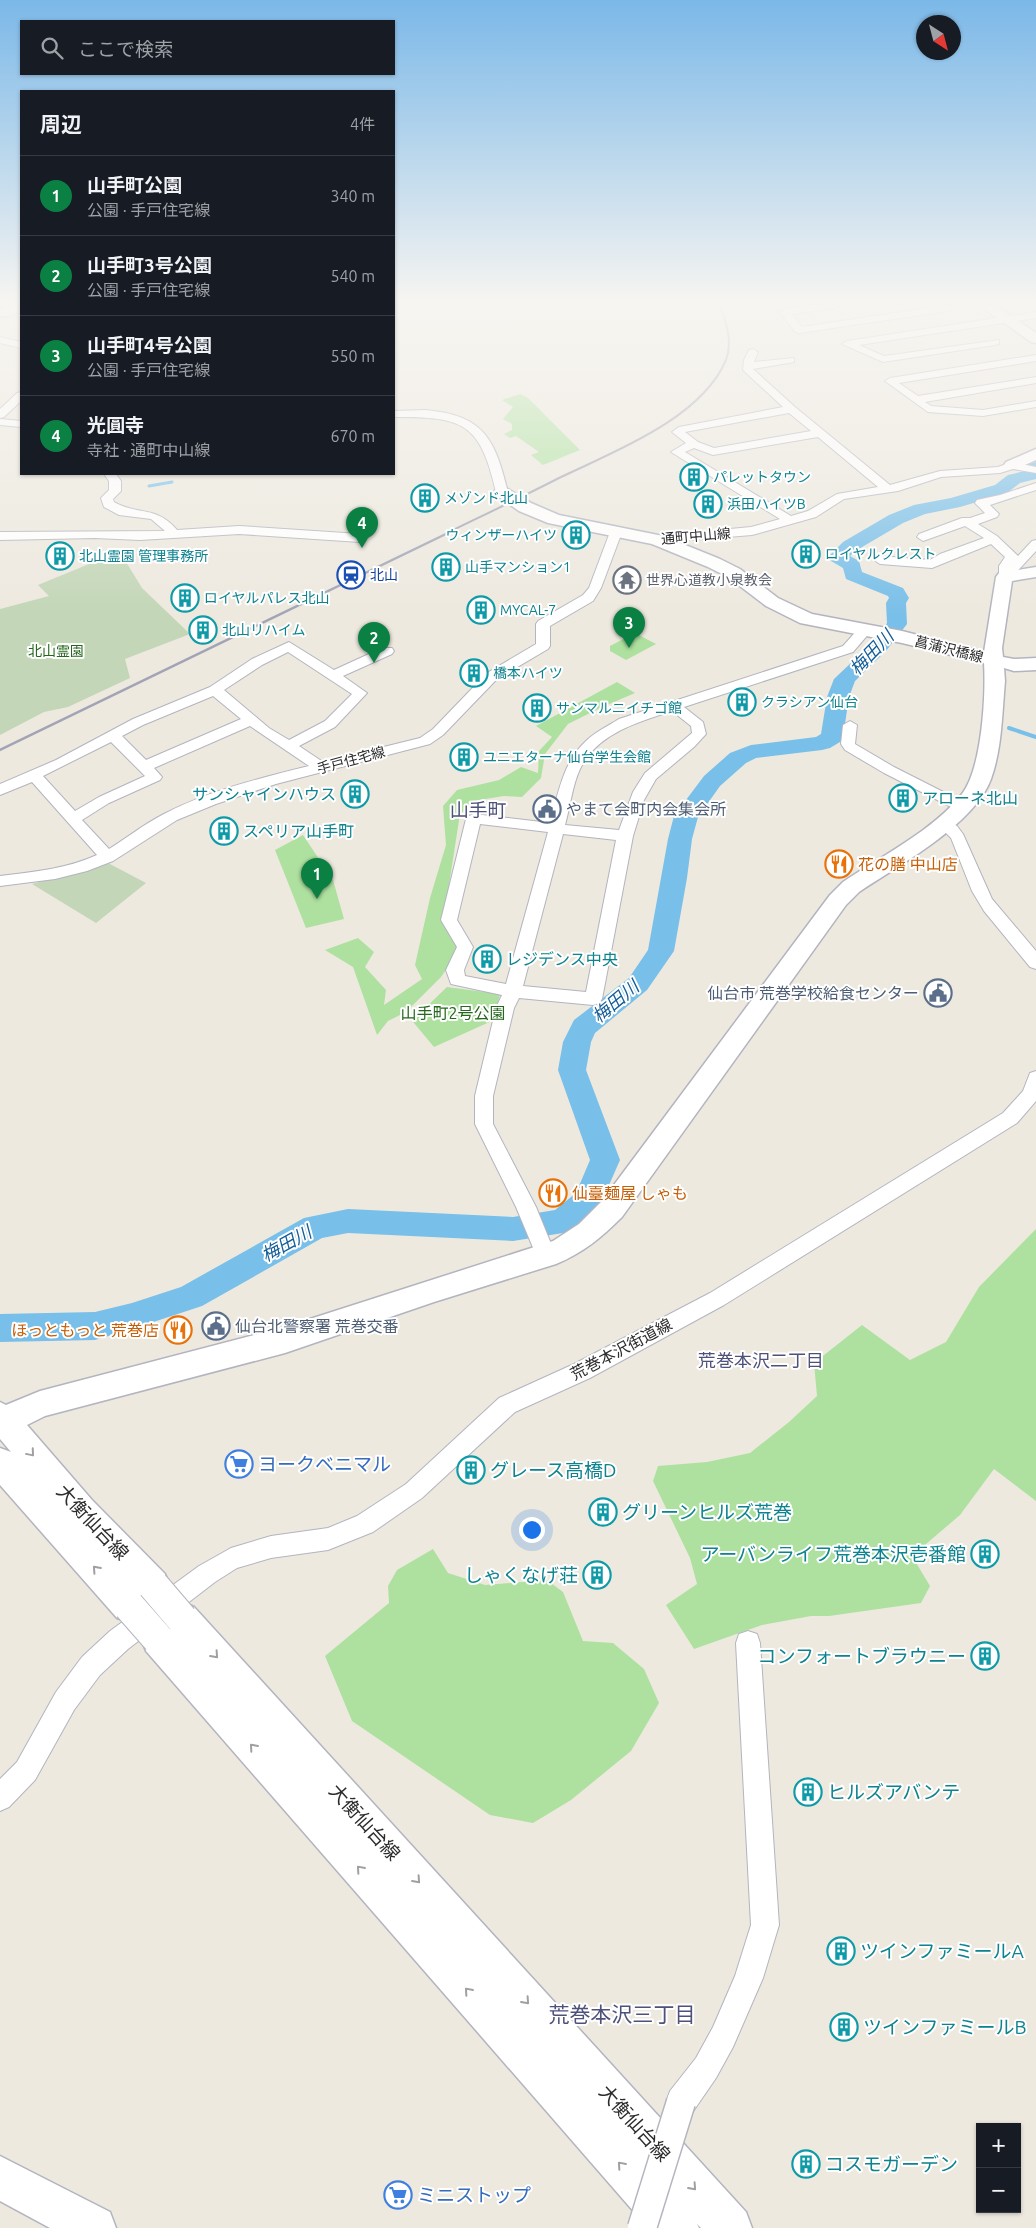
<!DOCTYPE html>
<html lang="ja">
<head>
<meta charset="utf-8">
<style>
	:root { --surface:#171b24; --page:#20242c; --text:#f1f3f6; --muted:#9ea1a6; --line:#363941; --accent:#0b8043 }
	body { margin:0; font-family:Ubuntu,"Noto Sans JP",sans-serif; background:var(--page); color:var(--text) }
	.controls { position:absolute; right:15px; bottom:15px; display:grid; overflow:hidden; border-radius:0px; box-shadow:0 1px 4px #0004 }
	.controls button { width:45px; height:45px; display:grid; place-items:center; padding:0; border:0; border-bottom:1px solid var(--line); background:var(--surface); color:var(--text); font:25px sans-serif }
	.compass { position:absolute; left:916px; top:15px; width:45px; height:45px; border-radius:50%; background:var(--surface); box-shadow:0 1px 4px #0004; rotate:144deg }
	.you { position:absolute; left:531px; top:1529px; width:18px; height:18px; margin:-12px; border:4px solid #fff; border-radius:50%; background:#1a73e8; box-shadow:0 0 0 8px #1a73e833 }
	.badge { display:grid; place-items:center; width:32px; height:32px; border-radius:50%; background:var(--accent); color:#fff; font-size:16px; font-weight:700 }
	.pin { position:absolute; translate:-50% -41px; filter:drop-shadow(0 1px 2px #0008) }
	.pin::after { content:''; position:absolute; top:26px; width:18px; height:15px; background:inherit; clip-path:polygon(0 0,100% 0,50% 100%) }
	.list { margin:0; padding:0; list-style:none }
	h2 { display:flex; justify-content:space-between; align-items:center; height:65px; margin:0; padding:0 20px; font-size:21px }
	h2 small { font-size:16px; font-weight:400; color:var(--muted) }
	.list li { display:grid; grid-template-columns:32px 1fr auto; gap:15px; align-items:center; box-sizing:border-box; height:80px; padding:0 20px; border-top:1px solid var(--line) }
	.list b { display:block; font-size:19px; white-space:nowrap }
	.list p { margin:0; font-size:16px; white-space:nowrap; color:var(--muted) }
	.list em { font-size:16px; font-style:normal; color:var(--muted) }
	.icon { flex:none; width:28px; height:28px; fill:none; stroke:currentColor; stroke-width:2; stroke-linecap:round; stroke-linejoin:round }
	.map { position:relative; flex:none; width:1036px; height:2228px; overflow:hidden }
	.search { position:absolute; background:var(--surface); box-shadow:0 1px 4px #0004; left:20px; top:20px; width:375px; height:55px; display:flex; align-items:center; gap:12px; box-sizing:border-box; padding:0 18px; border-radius:0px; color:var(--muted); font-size:19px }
	.panel { position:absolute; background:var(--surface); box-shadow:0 1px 4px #0004; left:20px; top:90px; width:375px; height:385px; border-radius:0px }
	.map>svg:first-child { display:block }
	.green { fill:#aee19f }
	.cemetery { fill:#c3d6b7 }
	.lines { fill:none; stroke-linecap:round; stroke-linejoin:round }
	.stream-far1 { stroke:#78bfe9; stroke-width:3 }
	.stream { stroke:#78bfe9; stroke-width:4 }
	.river { fill:#78bfe9; fill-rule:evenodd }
	.street-casing { stroke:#b3b4bf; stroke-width:2 }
	.secondary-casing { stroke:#b3b4bf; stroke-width:3 }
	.street { fill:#fff; fill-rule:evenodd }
	.secondary { fill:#fff; fill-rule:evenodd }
	.rail-far1 { stroke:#a2a3b5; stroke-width:2 }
	.rail { stroke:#a2a3b5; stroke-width:2.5 }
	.street-bridge-casing { stroke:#b3b4bf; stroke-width:31; stroke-linecap:butt }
	.secondary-bridge-casing { stroke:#b3b4bf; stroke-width:33; stroke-linecap:butt }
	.street-bridge { stroke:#fff; stroke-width:28 }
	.secondary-bridge { stroke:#fff; stroke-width:31 }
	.oneway { stroke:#a0a0a0 }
	.labels { text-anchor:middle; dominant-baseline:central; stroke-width:4; stroke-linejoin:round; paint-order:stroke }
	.far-culture-label { font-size:14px; fill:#0d838f; stroke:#fff; text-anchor:start }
	.far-street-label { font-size:14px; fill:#2c2c2c; stroke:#fff }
	.far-transit-label { font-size:14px; fill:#164399; stroke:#fff; text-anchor:start }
	.far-worship-label { font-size:14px; fill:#5b616d; stroke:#fff; text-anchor:start }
	.far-park-label { font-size:14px; fill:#26671e; stroke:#fff }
	.culture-label { font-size:16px; fill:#0d838f; stroke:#fff; text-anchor:start }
	.service-label { font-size:16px; fill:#4e5e75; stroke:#fff; text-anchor:start }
	.food-label { font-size:16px; fill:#c56008; stroke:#fff; text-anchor:start }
	.park-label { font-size:16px; fill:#26671e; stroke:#fff }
	.street-label { font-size:16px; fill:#2c2c2c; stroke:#fff }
	.water-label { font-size:18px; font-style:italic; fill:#145d98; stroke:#fff }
	.neighbourhood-label { font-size:18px; fill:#4e527b; stroke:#fff }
	.quarter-label { font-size:19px; fill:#4e527b; stroke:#fff }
	.near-shop-label { font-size:19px; fill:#366cbe; stroke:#fff; text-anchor:start }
	.near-culture-label { font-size:19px; fill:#0d838f; stroke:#fff; text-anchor:start }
	.near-street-label { font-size:19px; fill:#2c2c2c; stroke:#fff }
	.near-neighbourhood-label { font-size:21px; fill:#4e527b; stroke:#fff }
</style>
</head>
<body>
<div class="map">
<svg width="1036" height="2228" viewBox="0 0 1036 2228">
	<rect width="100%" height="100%" fill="#ede9df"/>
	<g class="green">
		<path d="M520,394L528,398L580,450L543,465L531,455L539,452L516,436L510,438L504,434L512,430V424L503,419L513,407L502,400Z"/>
		<path d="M635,633L656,644L626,660L610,651V646Z"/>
		<path d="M617,682L635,693L600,708L568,724L545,754L541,778L522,797L504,796L479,800L460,814L444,917L461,948L441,977L406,1012L388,1021L377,1035L353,967L325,950L358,938L374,952L365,967L386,990L384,1005L422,979L415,965L430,898L446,845L443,806L457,790L499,780L521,767L538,773L539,751L552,737L536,726Z"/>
		<path d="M303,835L333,880L344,919L306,928L275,850Z"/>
		<path d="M447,987L500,994L494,1020L434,1047L409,1017L420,1013Z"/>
		<path d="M1036,1229V1501L994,1469L960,1515L912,1556L930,1586L921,1603L829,1616H811L762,1625L694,1649L666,1605L697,1584L690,1558L653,1481L658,1466L707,1462L750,1453L789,1422L817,1396L814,1363L862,1325L910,1360L946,1342L979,1287Z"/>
		<path d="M433,1549L448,1573L485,1585L547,1580L563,1592L583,1641L613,1643L644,1669L659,1703L631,1751L571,1800L533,1823L490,1815L352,1721L325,1656L389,1603L388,1586L397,1570Z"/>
	</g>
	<g class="cemetery">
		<path d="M123,557L142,588L190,634L125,659L130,678L68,707L44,712L0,735V609L49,596L38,585L89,564Z"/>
		<path d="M108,863L146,883L96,923L32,884Z"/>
	</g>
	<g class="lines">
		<path class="stream-far1" d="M149,486L172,482"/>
		<path class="stream" d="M1009,728L1036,737"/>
		<path class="river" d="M1036,462V479L1020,483L1007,493L960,507L925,514L903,523L857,550L850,556L859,561L862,572L903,588L909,598L906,603L907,624L886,651L855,681L849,697L843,737L840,742L830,748L822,750L756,758L746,763L720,786L698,817L692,839L687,878L674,951L647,990L595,1033L591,1042L586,1070L620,1160L599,1208L574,1230L563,1233L513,1241L348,1233L322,1238L202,1306L132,1329L95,1340L0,1342V1314L95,1312L132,1303L181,1287L304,1218L348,1209L513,1217L555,1210L576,1193L590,1160L558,1070L563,1042L574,1020L629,978L648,950L668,839L674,816L704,776L730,753L751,745L816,737L821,734L827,697L834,679L872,643L887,623L886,603L889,598L888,596L846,579L843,568L831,561L828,557L843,542L889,515L914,505L951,498L995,485L1008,475L1025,471L1030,463Z"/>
		<g class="street-casing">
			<g id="street">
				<path d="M813,305H840L835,308L792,314L802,327L947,305L953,308L948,311L799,333L795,332L780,312L785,309Z"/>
				<path d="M1036,312V318L859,345L884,356L999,340V344L995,345L883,362L842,344L847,341Z"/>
				<path d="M0,337L21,342V348L0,343Z"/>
				<path d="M753,349L758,352L754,362L794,358V362L753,369L795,407L890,485L940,471L998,467L1012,462L1036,467V473L1013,469L1000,473L941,477L898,491L844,499L816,517L752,535L653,543L651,540L653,537L657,536L751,527L780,519L671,452L686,443L672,432L679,427L783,407L743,370L744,360L749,350ZM789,413L811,431L714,448L698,442L685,432ZM818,437L878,487L837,494L808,511L791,516L685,452L694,448L713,455Z"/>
				<path d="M1036,355V361L899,383L918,396L1036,377V383L925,402L931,406L983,410L1036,401V407L983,416L928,412L885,381L890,378Z"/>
				<path d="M21,392V401L4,417L0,418V409L17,393Z"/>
				<path d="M425,410C484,415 495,439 508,492L506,494L502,496L496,492C480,422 463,417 394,417V411Z"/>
				<path d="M0,419L21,421V427L0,425Z"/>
				<path d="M104,474H116L121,481V491L113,499L114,502C139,516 156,505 177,530L239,526L360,534L366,538L360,542L239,534L140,540L95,538L0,540V532L165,531L151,519L119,515L104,507L101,498L109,490V481Z"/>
				<path d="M1036,483V490L990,505L999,514L997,517L978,524L997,536L1018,556L1032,541L1036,540V551L1009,580L1005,581L999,577V566L1005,557L991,544L932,568L880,564L874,560L880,556L930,560L940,554L984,538L965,526L923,541L917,537L919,534L962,518H970L985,513L975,503L977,500L1000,495Z"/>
				<path d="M616,528L622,532L601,588L593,601L550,626V646L548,649L497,679L443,735L430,744L276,784L216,804L177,820L113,861L87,871L55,879L0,886V876C33,872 66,869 97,855L32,782L0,795V784L56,760L133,719L210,687L252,659L289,642L334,670L382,648H392L394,651L392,654L343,676L367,693L335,727L299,746L323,762L420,738L433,729L487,673L536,644V624L538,621L583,595L589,588L610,532ZM288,652L352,694L325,721L289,740L269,728L224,690L262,665ZM213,696L241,719L146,760L122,736L143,725ZM250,726L309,766C260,778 208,791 164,814C144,824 127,838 109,849L82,820L109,803L160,780L162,777L154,768ZM111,742L145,776L99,797L75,811L43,776Z"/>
				<path d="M865,626L872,630L853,652L684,707L703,722L706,734L694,747L656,779L644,800L633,836L602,999L599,1003L593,1005L519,998L514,1008L493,1096V1124L536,1207L556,1256L553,1262L546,1264L539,1262L516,1207L475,1124V1096L496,1008L502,995L451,984L446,970L457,947L441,920L466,819L469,816L474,814L550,823C558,794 563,762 586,741C595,732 608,726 619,719L843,646L860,627ZM672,711L691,726L692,733L645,773L633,792L619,830L565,825C571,804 573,776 586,759C605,731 642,721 672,711ZM480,824L548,832L506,984L465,976L464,970L473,947L457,920ZM563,834L616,840L586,992L523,986Z"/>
				<path d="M850,721L857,725L855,744L894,767L967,804L970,807L967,810H957L884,773L845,750L841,744L843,725Z"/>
				<path d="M945,819L957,826L963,834L992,899L1036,951V969L1030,967L984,911L972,891L951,838L937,824L940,821Z"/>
				<path d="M1036,1071V1101L1017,1123L724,1305L590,1378L515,1412L422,1498L373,1532L328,1550L271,1558L237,1568L215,1582L128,1649L100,1675L74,1710L35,1780L9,1807L0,1811V1779L17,1762L56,1692L82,1657L110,1631L199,1566L231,1548L271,1536L328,1528L357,1516L406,1484L499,1398L574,1364L710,1293L1003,1113L1023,1091L1030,1073Z"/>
				<path d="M748,1631L757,1634L760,1643L779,1925L763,1978L733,2047L716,2078L692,2113L681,2117L670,2113L666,2102L670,2091L696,2058L713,2027L735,1976L751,1925L736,1643L739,1634Z"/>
			</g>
		</g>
		<g class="secondary-casing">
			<g id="secondary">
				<path d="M10,305H21V310L10,316H0V310Z"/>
				<path d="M979,305H995L1036,333V343L1031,342Z"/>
				<path d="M1036,449V460L1018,468H1006L1004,465L1006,462Z"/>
				<path d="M502,487L508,489L531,503L559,515L663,536L720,559L740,569L778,598L812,614L902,631L984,652L996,577L999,573L1036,567V577L1012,581L1002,648L1003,657L1014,659L1036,658V670L1014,671L1004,668L1005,681C1002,714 1002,748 991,779C974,825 899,865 859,892L846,905L622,1217C602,1237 583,1253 556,1264L434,1302L285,1353L45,1416L27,1425L92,1500L165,1574L170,1585L165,1596L153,1601L142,1597L146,1606L141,1618L129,1622L117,1618L0,1485V1448L11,1452L0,1439V1402L6,1405L40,1391L285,1327L553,1241L579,1224L602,1201L830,895L843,882C880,857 935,829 962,794C982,768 986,695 984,663L902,643L800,623L766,606L728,577L708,567L652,544L548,523L519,511L496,495L494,492L496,489Z"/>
				<path d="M182,1602L194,1607L746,2212L752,2228H701L697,2224L699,2228H648L146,1651L141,1639L146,1627L158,1622L168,1626L165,1619L170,1607Z"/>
				<path d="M0,2156L110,2212L116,2228H50L0,2201Z"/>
			</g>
		</g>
		<use href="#street" class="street"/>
		<use href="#secondary" class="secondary"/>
		<path class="rail-far1" d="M447,533C484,515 522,497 559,478C613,452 701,419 726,360C733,341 726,323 720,305"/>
		<path class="rail" d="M0,750L450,532"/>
		<g class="street-bridge-casing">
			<path id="street-bridge" d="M642,2228L681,2102"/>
		</g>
		<g class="secondary-bridge-casing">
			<g id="secondary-bridge">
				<path d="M153,1585L182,1619"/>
				<path d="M129,1606L158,1639"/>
			</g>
		</g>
		<use href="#street-bridge" class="street-bridge"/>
		<use href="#secondary-bridge" class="secondary-bridge"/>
	</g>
	<defs><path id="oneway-chevron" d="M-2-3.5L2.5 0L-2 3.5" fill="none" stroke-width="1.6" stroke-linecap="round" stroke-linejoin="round" transform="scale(1.25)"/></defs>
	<g class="oneway">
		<use href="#oneway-chevron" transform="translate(31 1453) rotate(50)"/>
		<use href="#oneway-chevron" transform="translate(96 1569) rotate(-132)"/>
		<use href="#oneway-chevron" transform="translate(215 1655) rotate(48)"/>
		<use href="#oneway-chevron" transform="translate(253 1747) rotate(-131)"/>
		<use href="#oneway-chevron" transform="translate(360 1869) rotate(-131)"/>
		<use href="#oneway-chevron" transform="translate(417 1880) rotate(48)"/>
		<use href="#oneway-chevron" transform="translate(468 1991) rotate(-131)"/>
		<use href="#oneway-chevron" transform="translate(526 2001) rotate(48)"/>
		<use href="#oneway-chevron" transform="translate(621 2165) rotate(-131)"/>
		<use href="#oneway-chevron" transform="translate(693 2187) rotate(48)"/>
	</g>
	<linearGradient id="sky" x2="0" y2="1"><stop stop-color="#7bb8e8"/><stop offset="0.49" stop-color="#f7f5f1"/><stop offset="1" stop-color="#f7f5f1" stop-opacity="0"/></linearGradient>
	<rect width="1036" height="617" fill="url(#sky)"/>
	<defs>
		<g id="building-ring" transform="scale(1.4375)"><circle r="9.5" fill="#fff" stroke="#0f9aa8" stroke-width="1.5"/><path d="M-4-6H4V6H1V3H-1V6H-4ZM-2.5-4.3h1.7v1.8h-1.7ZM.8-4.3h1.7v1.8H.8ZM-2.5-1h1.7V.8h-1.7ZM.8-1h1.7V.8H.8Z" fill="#0f9aa8"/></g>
		<g id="station-ring" transform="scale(1.4375)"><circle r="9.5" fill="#fff" stroke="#1a4fb4" stroke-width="1.5"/><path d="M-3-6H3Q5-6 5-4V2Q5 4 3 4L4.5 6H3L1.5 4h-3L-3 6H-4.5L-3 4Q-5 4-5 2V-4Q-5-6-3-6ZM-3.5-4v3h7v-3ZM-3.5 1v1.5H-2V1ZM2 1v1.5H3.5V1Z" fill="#1a4fb4"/></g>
		<g id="temple-ring" transform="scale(1.4375)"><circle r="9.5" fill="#fff" stroke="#6b7280" stroke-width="1.5"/><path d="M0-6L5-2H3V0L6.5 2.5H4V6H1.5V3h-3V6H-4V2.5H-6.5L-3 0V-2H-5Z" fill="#6b7280"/></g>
		<g id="civic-ring" transform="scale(1.4375)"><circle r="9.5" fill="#fff" stroke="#5c6f8a" stroke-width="1.5"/><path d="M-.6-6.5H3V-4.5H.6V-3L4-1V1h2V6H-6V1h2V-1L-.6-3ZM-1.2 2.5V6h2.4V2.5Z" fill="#5c6f8a"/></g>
		<g id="restaurant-ring" transform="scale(1.4375)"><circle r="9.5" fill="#fff" stroke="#e8710a" stroke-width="1.5"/><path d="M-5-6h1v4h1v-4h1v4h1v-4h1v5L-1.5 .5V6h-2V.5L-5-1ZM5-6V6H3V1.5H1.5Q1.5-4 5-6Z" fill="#e8710a"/></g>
		<g id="supermarket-ring" transform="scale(1.4375)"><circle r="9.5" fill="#fff" stroke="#3f7fe0" stroke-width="1.5"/><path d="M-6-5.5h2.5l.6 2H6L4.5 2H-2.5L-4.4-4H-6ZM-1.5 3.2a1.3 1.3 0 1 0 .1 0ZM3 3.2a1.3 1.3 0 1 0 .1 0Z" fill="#3f7fe0"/></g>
	</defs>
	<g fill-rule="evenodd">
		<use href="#building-ring" x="694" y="477"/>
		<use href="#building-ring" x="425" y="498"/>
		<use href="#building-ring" x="708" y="504"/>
		<use href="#building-ring" x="576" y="535"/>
		<use href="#building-ring" x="806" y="554"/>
		<use href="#building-ring" x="60" y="556"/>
		<use href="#building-ring" x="446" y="567"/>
		<use href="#station-ring" x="351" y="575"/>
		<use href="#temple-ring" x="627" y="580"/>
		<use href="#building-ring" x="185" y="598"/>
		<use href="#building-ring" x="481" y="610"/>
		<use href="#building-ring" x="203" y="630"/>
		<use href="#building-ring" x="474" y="673"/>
		<use href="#building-ring" x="742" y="702"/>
		<use href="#building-ring" x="537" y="708"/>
		<use href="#building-ring" x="464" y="757"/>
		<use href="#building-ring" x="355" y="794"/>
		<use href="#building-ring" x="903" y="798"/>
		<use href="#civic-ring" x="547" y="809"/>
		<use href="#building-ring" x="224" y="831"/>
		<use href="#restaurant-ring" x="839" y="864"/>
		<use href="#building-ring" x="487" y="959"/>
		<use href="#civic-ring" x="938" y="993"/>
		<use href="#restaurant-ring" x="553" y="1193"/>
		<use href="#civic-ring" x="216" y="1326"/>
		<use href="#restaurant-ring" x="178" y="1330"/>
		<use href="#supermarket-ring" x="239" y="1464"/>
		<use href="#building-ring" x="471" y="1470"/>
		<use href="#building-ring" x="603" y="1512"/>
		<use href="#building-ring" x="985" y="1554"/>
		<use href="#building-ring" x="597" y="1575"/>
		<use href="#building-ring" x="985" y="1656"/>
		<use href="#building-ring" x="808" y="1792"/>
		<use href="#building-ring" x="841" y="1951"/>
		<use href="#building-ring" x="844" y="2027"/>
		<use href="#building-ring" x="806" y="2164"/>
		<use href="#supermarket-ring" x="398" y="2195"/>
	</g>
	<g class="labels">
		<g class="far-culture-label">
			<text x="713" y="477">パレットタウン</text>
			<text x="444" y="498">メゾンド北山</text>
			<text x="727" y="504">浜田ハイツB</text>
			<text x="557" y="535" text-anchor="end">ウィンザーハイツ</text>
			<text x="825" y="554">ロイヤルクレスト</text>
			<text x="79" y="556">北山霊園 管理事務所</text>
			<text x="465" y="567">山手マンション1</text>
			<text x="204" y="598">ロイヤルパレス北山</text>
			<text x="500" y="610">MYCAL-7</text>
			<text x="222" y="630">北山リハイム</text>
			<text x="493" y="673">橋本ハイツ</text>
			<text x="761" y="702">クラシアン仙台</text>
			<text x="556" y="708">サンマルニイチゴ館</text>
			<text x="483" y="757">ユニエターナ仙台学生会館</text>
		</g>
		<g class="far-street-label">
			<text transform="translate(696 536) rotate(-5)">通町中山線</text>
			<text transform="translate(949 649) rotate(14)">菖蒲沢橋線</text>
			<text transform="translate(351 760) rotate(-15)">手戸住宅線</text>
		</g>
		<g class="far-transit-label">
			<text x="370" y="575">北山</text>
		</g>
		<g class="far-worship-label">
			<text x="646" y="580">世界心道教小泉教会</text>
		</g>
		<g class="far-park-label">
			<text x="56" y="651">北山霊園</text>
		</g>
		<g class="culture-label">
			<text x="336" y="794" text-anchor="end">サンシャインハウス</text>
			<text x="922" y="798">アローネ北山</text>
			<text x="243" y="831">スペリア山手町</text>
			<text x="506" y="959">レジデンス中央</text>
		</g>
		<g class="service-label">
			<text x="566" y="809">やまて会町内会集会所</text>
			<text x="919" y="993" text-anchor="end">仙台市 荒巻学校給食センター</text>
			<text x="235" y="1326">仙台北警察署 荒巻交番</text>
		</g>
		<g class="food-label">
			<text x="858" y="864">花の膳 中山店</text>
			<text x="572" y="1193">仙臺麺屋 しゃも</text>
			<text x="159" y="1330" text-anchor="end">ほっともっと 荒巻店</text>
		</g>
		<g class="park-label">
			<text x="453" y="1013">山手町2号公園</text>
		</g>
		<g class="street-label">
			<text transform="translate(621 1349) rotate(-28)">荒巻本沢街道線</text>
		</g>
		<g class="water-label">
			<text transform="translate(871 652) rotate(-46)">梅田川</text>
			<text transform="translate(615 1001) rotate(-40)">梅田川</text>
			<text transform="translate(286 1243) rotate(-29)">梅田川</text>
		</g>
		<g class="neighbourhood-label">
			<text x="761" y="1360">荒巻本沢二丁目</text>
		</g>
		<g class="quarter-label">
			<text x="478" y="810">山手町</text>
		</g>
		<g class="near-shop-label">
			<text x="258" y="1464">ヨークベニマル</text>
			<text x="417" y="2195">ミニストップ</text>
		</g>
		<g class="near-culture-label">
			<text x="490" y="1470">グレース高橋D</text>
			<text x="622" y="1512">グリーンヒルズ荒巻</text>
			<text x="966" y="1554" text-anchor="end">アーバンライフ荒巻本沢壱番館</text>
			<text x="578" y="1575" text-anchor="end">しゃくなげ荘</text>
			<text x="966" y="1656" text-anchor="end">コンフォートブラウニー</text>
			<text x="827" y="1792">ヒルズアバンテ</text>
			<text x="860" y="1951">ツインファミールA</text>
			<text x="863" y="2027">ツインファミールB</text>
			<text x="825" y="2164">コスモガーデン</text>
		</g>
		<g class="near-street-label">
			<text transform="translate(93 1522) rotate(47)">大衡仙台線</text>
			<text transform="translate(365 1822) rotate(48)">大衡仙台線</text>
			<text transform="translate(635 2123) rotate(48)">大衡仙台線</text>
		</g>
		<g class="near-neighbourhood-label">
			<text x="622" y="2014">荒巻本沢三丁目</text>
		</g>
	</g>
</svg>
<div class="controls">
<button>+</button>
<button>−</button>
</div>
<svg class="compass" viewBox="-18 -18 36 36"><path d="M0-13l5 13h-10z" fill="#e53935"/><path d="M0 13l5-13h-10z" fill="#9ea1a6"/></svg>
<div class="you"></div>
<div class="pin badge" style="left:317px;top:899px">1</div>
<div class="pin badge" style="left:374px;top:663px">2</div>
<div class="pin badge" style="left:629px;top:648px">3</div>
<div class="pin badge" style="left:362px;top:548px">4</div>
<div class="search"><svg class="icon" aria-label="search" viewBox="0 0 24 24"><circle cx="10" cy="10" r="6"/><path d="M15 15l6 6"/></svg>ここで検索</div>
<section class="panel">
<h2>周辺<small>4件</small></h2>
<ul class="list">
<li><span class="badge">1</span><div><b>山手町公園</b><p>公園 · 手戸住宅線</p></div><em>340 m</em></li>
<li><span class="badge">2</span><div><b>山手町3号公園</b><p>公園 · 手戸住宅線</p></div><em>540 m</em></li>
<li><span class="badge">3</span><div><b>山手町4号公園</b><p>公園 · 手戸住宅線</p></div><em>550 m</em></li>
<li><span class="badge">4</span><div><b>光圓寺</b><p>寺社 · 通町中山線</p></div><em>670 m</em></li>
</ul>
</section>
</div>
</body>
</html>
